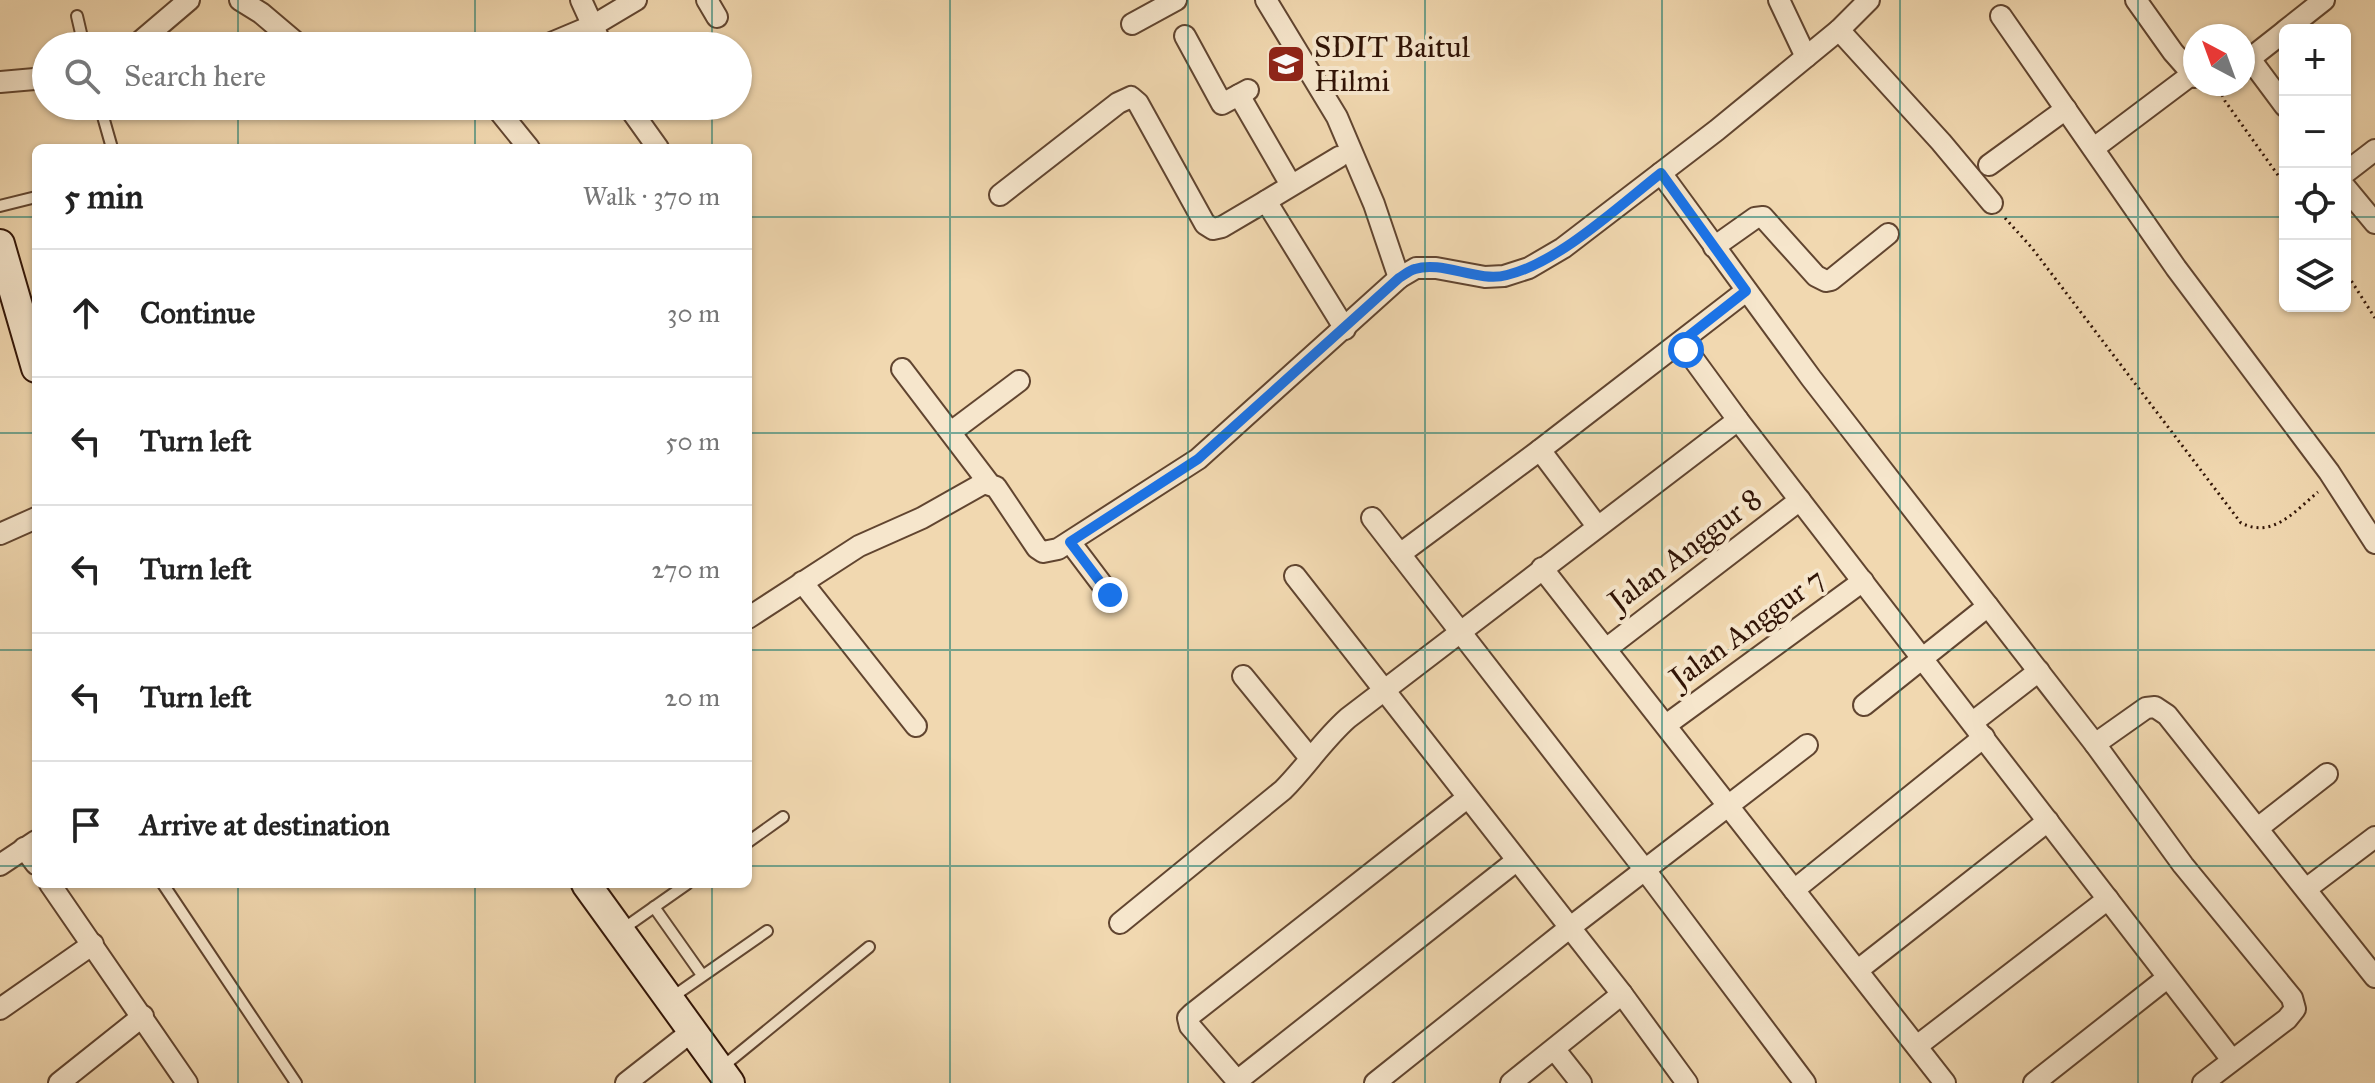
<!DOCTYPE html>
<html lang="en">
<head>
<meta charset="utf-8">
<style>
	:root { --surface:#fff; --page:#f2f2f2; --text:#222; --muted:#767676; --line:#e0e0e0 }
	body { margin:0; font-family:"IM FELL Great Primer",serif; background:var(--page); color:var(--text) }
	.controls { position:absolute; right:24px; top:24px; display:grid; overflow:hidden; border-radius:12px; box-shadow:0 2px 6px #0004 }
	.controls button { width:72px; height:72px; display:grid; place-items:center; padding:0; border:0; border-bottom:2px solid var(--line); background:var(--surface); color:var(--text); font:40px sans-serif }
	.compass { position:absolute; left:2183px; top:24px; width:72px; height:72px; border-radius:50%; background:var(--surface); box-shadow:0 2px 6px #0004; rotate:319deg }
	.stop { position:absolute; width:24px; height:24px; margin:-18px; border:6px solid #1a73e8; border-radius:50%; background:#fff }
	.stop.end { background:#1a73e8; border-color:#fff; box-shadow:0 2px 8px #0008 }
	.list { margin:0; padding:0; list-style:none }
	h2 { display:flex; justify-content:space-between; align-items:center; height:104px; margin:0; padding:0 32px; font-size:34px }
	h2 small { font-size:26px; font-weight:400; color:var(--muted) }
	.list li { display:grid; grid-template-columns:52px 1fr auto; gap:24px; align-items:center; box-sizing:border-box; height:128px; padding:0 32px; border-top:2px solid var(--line) }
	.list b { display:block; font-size:30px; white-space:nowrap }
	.list em { font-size:26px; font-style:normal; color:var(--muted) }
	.icon { flex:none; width:44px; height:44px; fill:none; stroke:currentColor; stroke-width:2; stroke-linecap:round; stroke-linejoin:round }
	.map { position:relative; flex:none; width:2375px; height:1083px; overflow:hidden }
	.search { position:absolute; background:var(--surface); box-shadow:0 2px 6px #0004; left:32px; top:32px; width:720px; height:88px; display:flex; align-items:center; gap:20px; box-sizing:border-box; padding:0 28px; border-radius:44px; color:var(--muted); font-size:30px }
	.panel { position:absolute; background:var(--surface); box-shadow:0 2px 6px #0004; left:32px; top:144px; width:720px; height:744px; border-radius:12px }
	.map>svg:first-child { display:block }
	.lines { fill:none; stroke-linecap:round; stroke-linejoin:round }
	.service-casing { stroke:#614530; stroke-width:14 }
	.minor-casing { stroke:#614530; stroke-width:24 }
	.secondary-casing { stroke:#311406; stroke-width:32 }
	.path { stroke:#311406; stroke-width:3; stroke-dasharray:2 4; stroke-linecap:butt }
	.service { stroke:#f6e6cc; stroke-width:10 }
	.minor { stroke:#f6e6cc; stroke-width:20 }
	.secondary { stroke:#f6e6cc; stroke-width:28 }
	.route { stroke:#1a73e8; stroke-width:10 }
	.grid { fill:none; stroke:#0f766e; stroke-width:2; stroke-opacity:0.55 }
	.labels { text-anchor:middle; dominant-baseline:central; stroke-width:8; stroke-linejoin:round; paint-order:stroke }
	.poi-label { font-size:30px; fill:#311406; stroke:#f6e6cc; text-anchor:start }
	.street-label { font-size:30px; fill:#311406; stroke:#f6e6cc }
</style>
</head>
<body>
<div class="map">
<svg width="2375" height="1083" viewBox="0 0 2375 1083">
	<rect width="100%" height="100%" fill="#f1d8b0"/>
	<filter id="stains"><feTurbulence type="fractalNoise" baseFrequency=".0025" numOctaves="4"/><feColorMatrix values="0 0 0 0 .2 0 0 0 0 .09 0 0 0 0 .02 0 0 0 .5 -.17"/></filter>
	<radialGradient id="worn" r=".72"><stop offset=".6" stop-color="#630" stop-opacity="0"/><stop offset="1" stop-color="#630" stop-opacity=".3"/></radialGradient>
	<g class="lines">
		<g class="service-casing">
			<g id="service">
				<path d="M77,16L84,46"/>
				<path d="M100,106L112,148"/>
				<path d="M0,206L36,197"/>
				<path d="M748,842L783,817"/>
				<path d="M163,884L296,1083"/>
				<path d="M654,907L702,975"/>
				<path d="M620,931L687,884"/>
				<path d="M671,998L767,931"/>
				<path d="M721,1068L869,947"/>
			</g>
		</g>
		<g class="minor-casing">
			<g id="minor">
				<path d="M240,0L261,13L300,46"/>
				<path d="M581,0L602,46"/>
				<path d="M707,0L717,17"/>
				<path d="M1266,0L1337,117L1374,204L1399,278"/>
				<path d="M1779,0L1806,57"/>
				<path d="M2136,0L2173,52L2195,77"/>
				<path d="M2001,16L2176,268L2329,472L2375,543"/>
				<path d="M1132,24L1176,0"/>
				<path d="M1839,30L1941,142L1992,203"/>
				<path d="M2286,30L2324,0"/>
				<path d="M1185,36L1222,104L1248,90"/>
				<path d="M135,46L189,0"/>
				<path d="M544,46L594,25L636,0"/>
				<path d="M2250,59L2285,106"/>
				<path d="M2243,64L2285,31"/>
				<path d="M0,82L46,78"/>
				<path d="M1239,95L1291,185"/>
				<path d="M495,106L529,148"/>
				<path d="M628,106L658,148"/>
				<path d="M2094,148L2191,75"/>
				<path d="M1989,165L2066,109"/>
				<path d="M1661,173L1811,378L2095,744L2183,865L2292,998L2295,1009L2287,1019L2203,1083"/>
				<path d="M2345,173L2375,150"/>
				<path d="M2345,187L2375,223"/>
				<path d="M1000,195L1118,103L1131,97L1138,103L1205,224L1213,229L1222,227L1266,201L1345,329"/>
				<path d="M1266,201L1339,157"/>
				<path d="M1714,247L1755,218L1763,217L1816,276L1826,281L1831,280L1888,234"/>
				<path d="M1681,342L1738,420L2232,1060"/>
				<path d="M902,369L988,482"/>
				<path d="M951,432L1019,381"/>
				<path d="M1540,450L1597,526"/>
				<path d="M1372,518L1645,870L1805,1083"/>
				<path d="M0,534L36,518"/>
				<path d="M1070,542L1110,595"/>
				<path d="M1400,554L1540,450L1746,291"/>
				<path d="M1542,568L1945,1083"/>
				<path d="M1295,576L1622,994L1687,1083"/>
				<path d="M802,582L916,726"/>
				<path d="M748,618L859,546L922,518L984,483L996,487L1037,548L1043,552L1058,549L1198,459L1399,278L1416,268H1436L1485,277L1504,276L1529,268L1563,248L1717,130L1839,30L1869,0"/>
				<path d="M1606,649L1800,500"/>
				<path d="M1243,676L1310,758"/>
				<path d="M1864,705L1988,606"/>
				<path d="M1973,722L2039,671"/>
				<path d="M1666,725L1863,581"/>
				<path d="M2095,744L2146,708L2155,707L2167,715L2375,977"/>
				<path d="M2258,828L2327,774"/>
				<path d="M24,848L36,864"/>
				<path d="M0,865L36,841"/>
				<path d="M50,884L187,1083"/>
				<path d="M2306,889L2375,837"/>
				<path d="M1794,890L1984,737"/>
				<path d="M1120,923L1283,790C1306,767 1323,740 1348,718L1738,420"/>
				<path d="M1858,970L2048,821"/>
				<path d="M0,1009L93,944"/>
				<path d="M1917,1046L2108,899"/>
				<path d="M1555,1050L1581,1083"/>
				<path d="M1237,1081L1516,861"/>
				<path d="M59,1083L143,1016"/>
				<path d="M626,1083L691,1032"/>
				<path d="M1239,1083L1190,1026L1188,1018L1192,1014L1467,798"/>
				<path d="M1375,1083L1568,929L1807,745"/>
				<path d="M1511,1083L1622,994"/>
				<path d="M2034,1083L2167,978"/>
			</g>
		</g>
		<g class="secondary-casing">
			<g id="secondary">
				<path d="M0,244L36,368"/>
				<path d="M586,884L730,1083"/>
			</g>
		</g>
		<g class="path">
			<path d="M2217,84L2225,101L2285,185"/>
			<path d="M2005,218L2032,248L2241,523C2273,539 2295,511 2318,492"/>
			<path d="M2345,271L2375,318"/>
		</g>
		<use href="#service" class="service"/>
		<use href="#minor" class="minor"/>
		<use href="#secondary" class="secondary"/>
	</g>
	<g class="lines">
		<path class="route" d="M1110,595L1070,542L1198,459L1399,278C1404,275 1410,270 1415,269C1442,260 1478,283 1507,275C1558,263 1619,206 1661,173L1746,291L1681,342L1686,350"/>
	</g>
	<path class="grid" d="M238,0V46M475,0V46M712,0V46M950,0V1083M1188,0V1083M1425,0V1083M1662,0V1083M1900,0V1083M2138,0V1083M238,106V148M475,106V148M712,106V148M0,217H36M748,217H2285M2345,217H2375M0,433H36M748,433H2375M0,650H36M748,650H2375M0,866H36M748,866H2375M238,884V1083M475,884V1083M712,884V1083"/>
	<defs>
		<g id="school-square" transform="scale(2)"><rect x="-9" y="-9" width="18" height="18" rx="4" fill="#8f2418" stroke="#f6e6cc"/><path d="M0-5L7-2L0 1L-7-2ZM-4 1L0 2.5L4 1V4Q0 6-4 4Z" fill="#fff"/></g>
	</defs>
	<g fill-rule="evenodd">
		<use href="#school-square" x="1286" y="64"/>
	</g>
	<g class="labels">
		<g class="poi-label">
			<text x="1314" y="47">SDIT Baitul<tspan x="1314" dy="34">Hilmi</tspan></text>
		</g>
		<g class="street-label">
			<text transform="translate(1685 550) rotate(-37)">Jalan Anggur 8</text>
			<text transform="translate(1747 628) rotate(-36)">Jalan Anggur 7</text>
		</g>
	</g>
	<rect width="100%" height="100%" filter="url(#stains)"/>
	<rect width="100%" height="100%" fill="url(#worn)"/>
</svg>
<div class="controls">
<button>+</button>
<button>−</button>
<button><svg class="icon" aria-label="locate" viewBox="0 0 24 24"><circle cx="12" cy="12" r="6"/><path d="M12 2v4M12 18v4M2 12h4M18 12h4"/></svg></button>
<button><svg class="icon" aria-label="layers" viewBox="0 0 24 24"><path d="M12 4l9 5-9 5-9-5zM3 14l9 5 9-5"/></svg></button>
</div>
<svg class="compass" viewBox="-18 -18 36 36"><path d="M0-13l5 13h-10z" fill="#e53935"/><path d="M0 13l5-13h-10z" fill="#767676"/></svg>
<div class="stop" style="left:1686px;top:350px"></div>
<div class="stop end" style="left:1110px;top:595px"></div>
<div class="search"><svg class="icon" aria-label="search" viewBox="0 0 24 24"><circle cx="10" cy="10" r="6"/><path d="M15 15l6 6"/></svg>Search here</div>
<section class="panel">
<h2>5 min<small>Walk · 370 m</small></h2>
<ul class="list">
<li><svg class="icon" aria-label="ahead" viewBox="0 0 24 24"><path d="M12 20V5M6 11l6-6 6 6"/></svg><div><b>Continue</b></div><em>30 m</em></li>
<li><svg class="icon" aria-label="left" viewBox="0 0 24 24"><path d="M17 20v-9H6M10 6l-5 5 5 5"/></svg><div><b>Turn left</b></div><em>50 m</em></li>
<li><svg class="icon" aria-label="left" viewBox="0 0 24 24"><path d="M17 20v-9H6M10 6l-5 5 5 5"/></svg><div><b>Turn left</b></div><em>270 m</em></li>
<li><svg class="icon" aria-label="left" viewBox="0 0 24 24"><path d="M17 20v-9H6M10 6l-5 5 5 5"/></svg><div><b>Turn left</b></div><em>20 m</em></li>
<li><svg class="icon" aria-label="arrive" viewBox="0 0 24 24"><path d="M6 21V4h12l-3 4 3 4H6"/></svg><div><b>Arrive at destination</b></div></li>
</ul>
</section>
</div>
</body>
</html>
